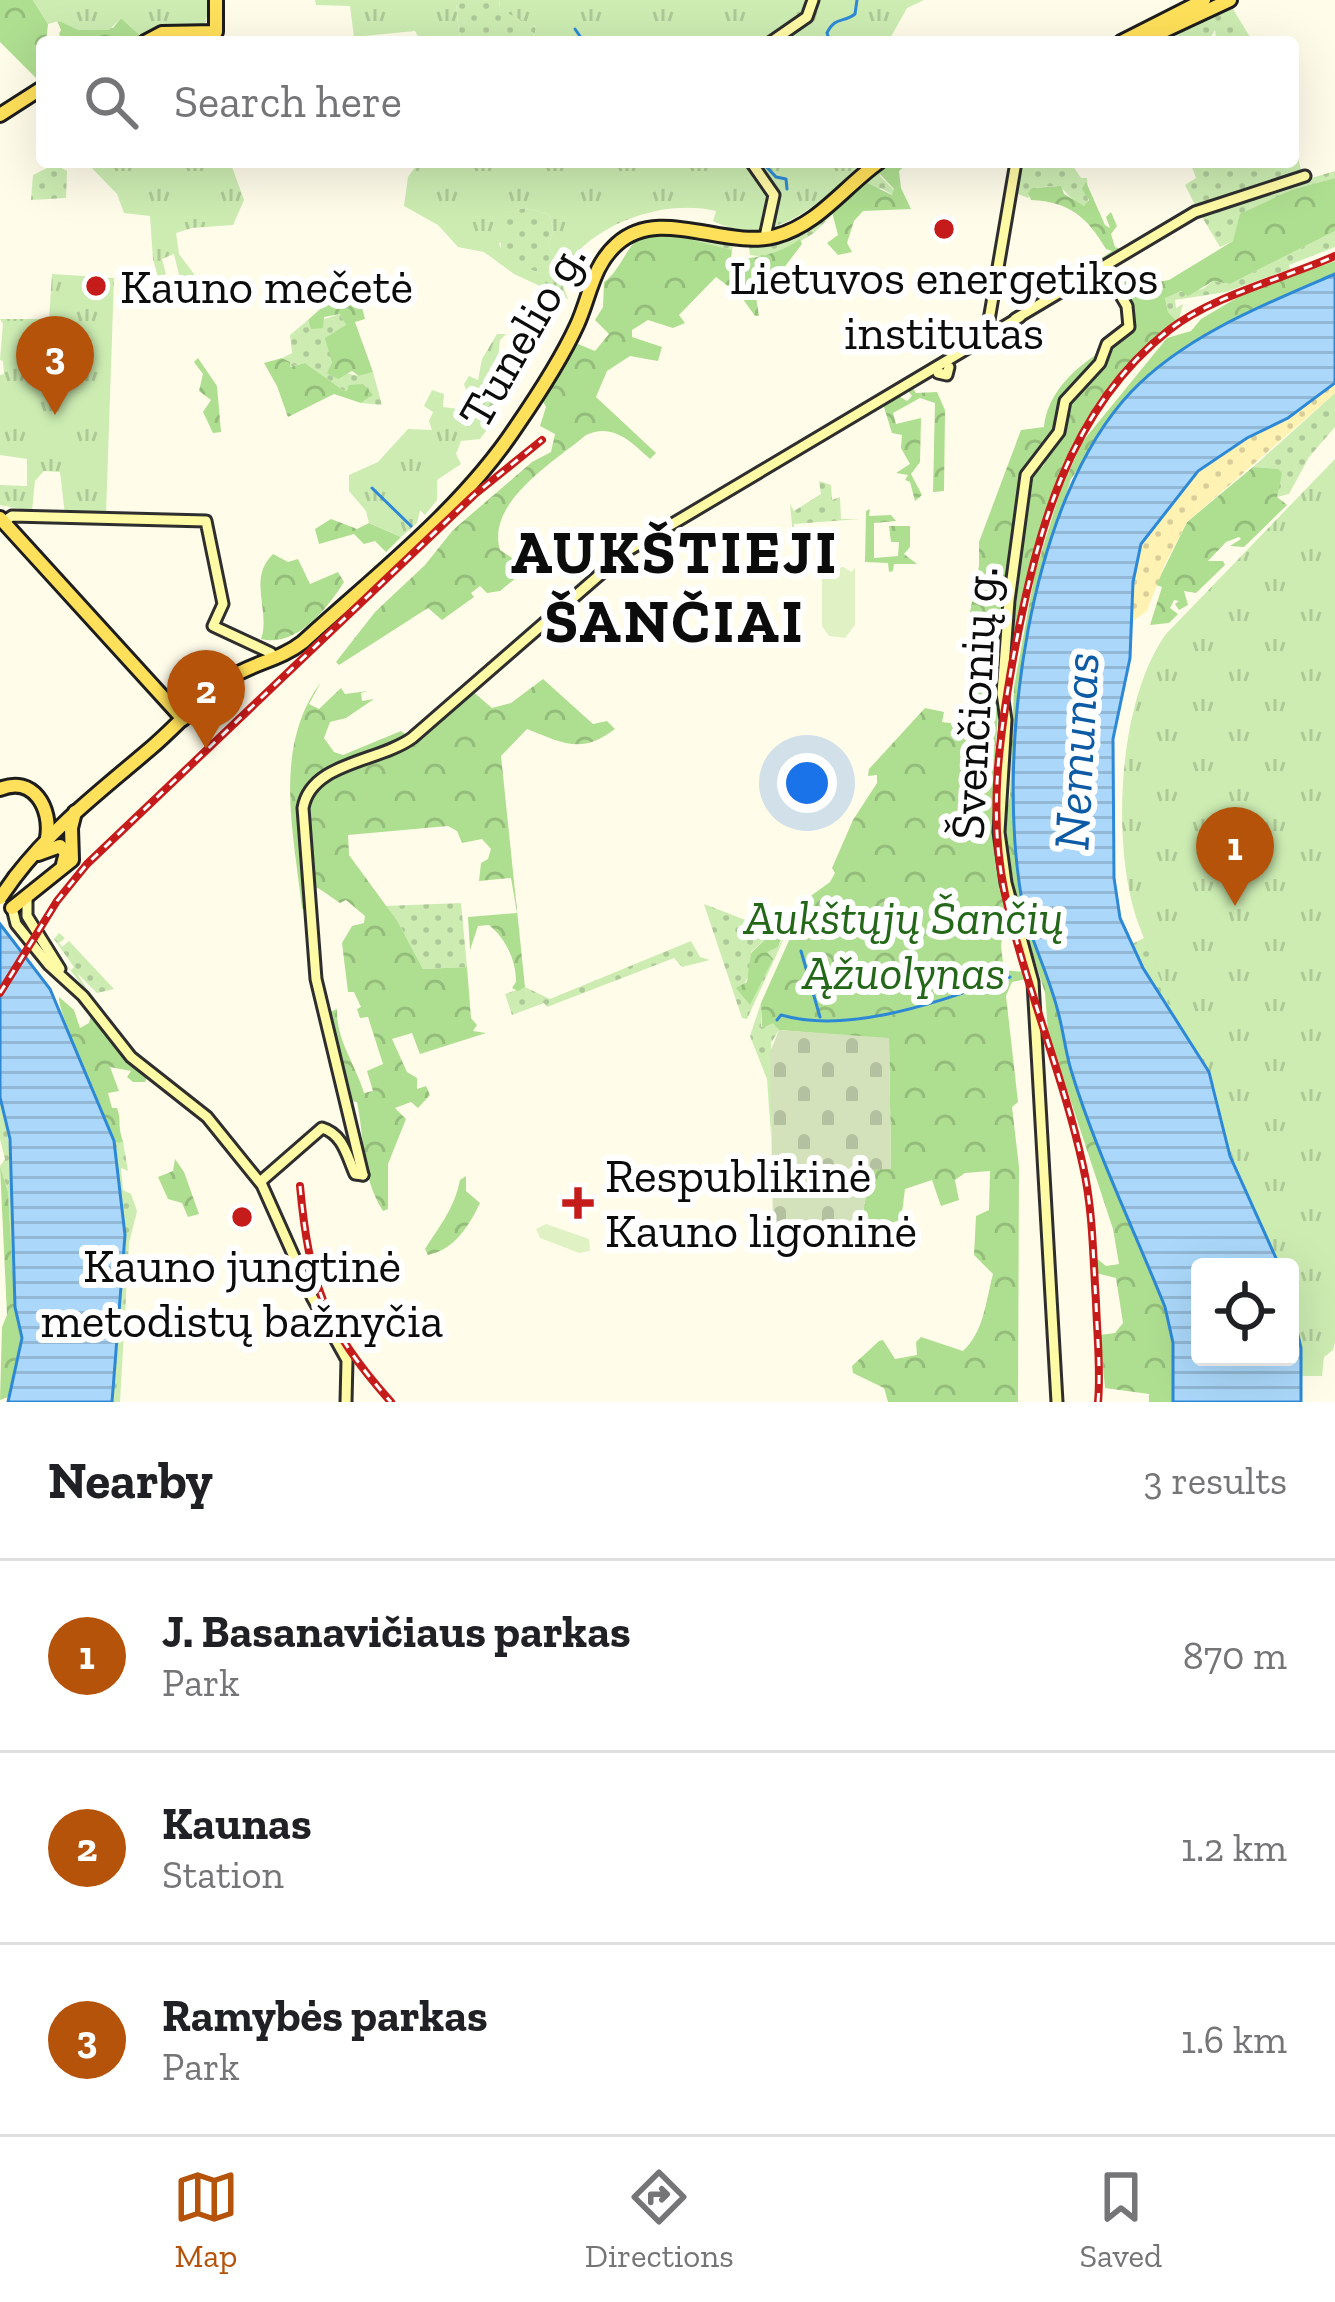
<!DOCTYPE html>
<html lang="en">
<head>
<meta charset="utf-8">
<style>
	:root { --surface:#fff; --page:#f2f2f2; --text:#202124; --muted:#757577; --line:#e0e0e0; --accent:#b45309 }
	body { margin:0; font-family:"Zilla Slab",serif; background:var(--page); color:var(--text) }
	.controls { position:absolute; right:36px; bottom:36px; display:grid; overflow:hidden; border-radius:12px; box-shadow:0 12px 48px #0002 }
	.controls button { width:108px; height:108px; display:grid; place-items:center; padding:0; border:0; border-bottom:3px solid var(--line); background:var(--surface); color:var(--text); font:60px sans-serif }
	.you { position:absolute; left:807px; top:783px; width:42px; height:42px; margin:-30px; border:9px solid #fff; border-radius:50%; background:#1a73e8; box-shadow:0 0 0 18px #1a73e833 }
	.badge { display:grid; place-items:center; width:78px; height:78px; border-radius:50%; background:var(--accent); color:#fff; font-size:39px; font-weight:700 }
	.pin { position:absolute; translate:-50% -99px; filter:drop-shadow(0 3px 6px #0008) }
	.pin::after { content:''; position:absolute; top:63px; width:42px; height:36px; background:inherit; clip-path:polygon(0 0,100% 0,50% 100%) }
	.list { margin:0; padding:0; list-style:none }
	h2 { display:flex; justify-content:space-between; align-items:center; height:156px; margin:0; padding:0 48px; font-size:51px }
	h2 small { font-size:39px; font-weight:400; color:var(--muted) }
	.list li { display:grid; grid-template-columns:78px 1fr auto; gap:36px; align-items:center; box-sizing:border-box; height:192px; padding:0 48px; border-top:3px solid var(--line) }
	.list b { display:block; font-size:45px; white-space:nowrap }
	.list p { margin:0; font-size:39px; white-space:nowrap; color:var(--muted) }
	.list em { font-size:39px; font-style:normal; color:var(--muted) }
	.icon { flex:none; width:66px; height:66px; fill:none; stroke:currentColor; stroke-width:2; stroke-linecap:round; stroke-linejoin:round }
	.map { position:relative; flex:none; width:1335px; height:1402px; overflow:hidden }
	.search { position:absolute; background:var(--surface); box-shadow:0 12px 48px #0002; left:36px; right:36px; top:36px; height:132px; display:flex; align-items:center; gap:30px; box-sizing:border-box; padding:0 42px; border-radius:12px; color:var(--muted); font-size:45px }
	.sheet { height:732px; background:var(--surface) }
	nav { display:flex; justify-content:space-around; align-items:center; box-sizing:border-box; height:168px; border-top:3px solid var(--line); background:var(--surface); font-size:33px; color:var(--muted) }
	nav a { display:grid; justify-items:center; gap:6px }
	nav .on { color:var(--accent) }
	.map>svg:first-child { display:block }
	.grass { fill:url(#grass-dots) }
	.forest { fill:url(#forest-crowns) }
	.sand { fill:url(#sand-dots) }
	.cemetery { fill:url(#cemetery-stones) }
	.park { fill:url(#park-tufts); fill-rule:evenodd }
	.pitch { fill:#e0f2c4 }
	.water { fill:url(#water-rules); stroke:#2d89d6; stroke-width:3 }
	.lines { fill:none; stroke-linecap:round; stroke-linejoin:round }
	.stream { stroke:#2d89d6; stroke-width:3 }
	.secondary-casing { stroke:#2e2e2e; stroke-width:15 }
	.primary-casing { stroke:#1d1d1d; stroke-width:18 }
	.secondary { stroke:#fffaa5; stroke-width:9 }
	.primary { stroke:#ffe05a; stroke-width:12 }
	.rail-casing { stroke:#c51c1b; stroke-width:8 }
	.rail { stroke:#fff; stroke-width:3; stroke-dasharray:9; stroke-linecap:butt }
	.primary-bridge-casing { stroke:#1d1d1d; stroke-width:18; stroke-linecap:butt }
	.primary-bridge { stroke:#ffe05a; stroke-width:12 }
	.poi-dot { fill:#c51c1b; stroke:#fff; stroke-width:4.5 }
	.labels { text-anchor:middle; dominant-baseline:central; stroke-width:12; stroke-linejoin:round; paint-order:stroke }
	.poi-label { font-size:48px; fill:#0c0c0c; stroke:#fff }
	.street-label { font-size:48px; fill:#0c0c0c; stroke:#fff }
	.park-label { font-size:48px; font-style:italic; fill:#246718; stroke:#fff }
	.water-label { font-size:51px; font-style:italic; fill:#0d5aa5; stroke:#fff }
	.district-label { font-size:60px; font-weight:bold; letter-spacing:3px; fill:#0c0c0c; stroke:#fff }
</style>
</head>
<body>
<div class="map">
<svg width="1335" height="1402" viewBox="0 0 1335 1402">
	<defs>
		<pattern id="grass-dots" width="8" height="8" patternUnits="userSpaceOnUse" patternTransform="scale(3)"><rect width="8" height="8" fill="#ccecb2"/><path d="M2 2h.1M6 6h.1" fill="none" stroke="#aec998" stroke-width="1.8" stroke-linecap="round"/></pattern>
		<pattern id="forest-crowns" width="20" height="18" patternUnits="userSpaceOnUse" patternTransform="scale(3)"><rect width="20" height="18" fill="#aede90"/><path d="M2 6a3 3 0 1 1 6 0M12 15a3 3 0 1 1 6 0" fill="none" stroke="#94bd7b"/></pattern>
		<pattern id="sand-dots" width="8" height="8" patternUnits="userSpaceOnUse" patternTransform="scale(3)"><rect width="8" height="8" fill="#fff2b3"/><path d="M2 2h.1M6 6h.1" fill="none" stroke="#d9ce99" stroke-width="1.8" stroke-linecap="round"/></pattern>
		<pattern id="cemetery-stones" width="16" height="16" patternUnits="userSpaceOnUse" patternTransform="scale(3)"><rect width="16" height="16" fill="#d3e2bb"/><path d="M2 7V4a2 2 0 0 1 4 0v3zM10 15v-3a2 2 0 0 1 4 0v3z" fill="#b4c1a0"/></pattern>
		<pattern id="park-tufts" width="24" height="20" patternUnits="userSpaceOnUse" patternTransform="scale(3)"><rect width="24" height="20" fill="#ccecb2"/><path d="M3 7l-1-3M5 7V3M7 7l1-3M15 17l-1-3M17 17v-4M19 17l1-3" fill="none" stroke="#aec998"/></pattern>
		<pattern id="water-rules" width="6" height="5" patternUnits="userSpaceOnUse" patternTransform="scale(3)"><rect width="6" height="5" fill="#abd8fa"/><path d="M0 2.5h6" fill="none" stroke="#92b8d5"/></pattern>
	</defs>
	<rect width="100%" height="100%" fill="#fffcea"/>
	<g class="grass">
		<path d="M490,0H500L499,9L524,18L536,28L533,42H460L456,3Z"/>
		<path d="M1230,4L1253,42H1224L1216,37L1215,30L1211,37L1214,42L1186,38L1177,42H1147Z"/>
		<path d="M1293,139L1302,173L1197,209L1185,185L1196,178L1190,162H1293Z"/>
		<path d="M885,162H890L881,169L880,176L894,190L893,195L881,188L846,201L814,233L796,244L766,257L750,255L749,247L733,246L732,250L655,230L778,239Z"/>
		<path d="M1022,162H1076L1073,166L1081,178H1087L1088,203L1084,206C1072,202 1068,193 1061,188C1055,184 1043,188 1037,187L1028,198L1016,193Z"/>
		<path d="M55,164L67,171L66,198L31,200L33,175Z"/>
		<path d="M1335,171V178L1294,189L1233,241L1220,247L1199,212Z"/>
		<path d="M525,208L550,215L553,232L548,245L558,263L554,277L511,264L500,253L504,213Z"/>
		<path d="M1335,231V247L1289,265L1290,269L1226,292L1175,300L1176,308L1183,304L1178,322L1168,312L1165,298L1169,293L1203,289L1213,281L1230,284Z"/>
		<path d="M340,314L346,325L329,369L359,376L373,372L382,405L361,403L370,397L343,390L305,363L289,367L290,362L282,358L292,353L290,335L308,320L309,324Z"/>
		<path d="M1335,393V427L1309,457L1289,494L1277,497L1278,469L1253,467Z"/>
		<path d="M819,481L831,485L832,500L840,497L841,519H860L794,524L793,536L790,504L794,511L821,494Z"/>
		<path d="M461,903L467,967L423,969L398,922L385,906Z"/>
		<path d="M704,904L774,931L751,952L750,973L742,988L750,1004L772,959L766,952L778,947L785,936L747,1019L742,1018Z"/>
		<path d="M59,933L65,938L59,943L62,947L69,941L114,989L97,993L77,973L91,996L58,955L71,970L74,967L54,939Z"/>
		<path d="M1144,938L1148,941L1187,1040L1130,945Z"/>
		<path d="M691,941L700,957L710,960L682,967L674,958L547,1007L544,1003L512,1015L505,994L525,987L550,999Z"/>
		<path d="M761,1003V1027L773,1022L779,1030L771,1043V1135L767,1079L750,1036Z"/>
		<path d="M0,1097C11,1147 20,1207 12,1256L8,1192L0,1166L5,1159L0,1139Z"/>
		<path d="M114,1141H123L128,1171L121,1168L123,1190L131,1194L137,1211L129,1243L120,1402H112L125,1235Z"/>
	</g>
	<g class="forest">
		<path d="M0,0H33L48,24L46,42H42V74L36,78L0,42Z"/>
		<path d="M121,18L142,37L136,42H64L59,34L61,30L57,21L113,28Z"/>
		<path d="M890,162H909L899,171L901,188L911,209L863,211L854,221L847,243L852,252L838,255L827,243L838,235L832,212L863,181L892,195L894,189L879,173Z"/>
		<path d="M1335,178V231L1230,284L1213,281L1188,296L1181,291L1165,298L1168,312L1178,322C1054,414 1035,534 1008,675L1031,476L1044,465L1049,450L1065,430L1070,402L1104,365L1112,345L1132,329L1130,307L1114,277L1133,273L1158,282L1169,280L1233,241L1240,214L1294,189Z"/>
		<path d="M1086,182L1105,225L1110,228L1106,217L1111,212L1117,226L1111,234L1115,247L1121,249L1138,241L1089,271L1091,265L1112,251L1106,249C1087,217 1070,202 1031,200L1028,193L1032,188L1061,186L1064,194L1084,206L1089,200L1082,189Z"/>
		<path d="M655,230L732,250L731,259C753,260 782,253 800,239L802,244L783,269L784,290L756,297L759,316H755L740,295L716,277L679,315L685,323L673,328L648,320L632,330V337L662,347L658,361L630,356L607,371L596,397L656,453L650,459C630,441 613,423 586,435C554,462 486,502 500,550L528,568L500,591L487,593L480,586L471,593L474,597L442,620L428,608L339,665L336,662L375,612L425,565L453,530L532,462L551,452L555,434L540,426L546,407L541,398L573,342L595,351L609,334L595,320L603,307L604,282C625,267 627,236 655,230Z"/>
		<path d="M1335,261V274L1253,310L1179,353L1134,388L1071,479L1035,592L1021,685L1014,802L1021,897L1058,1011L1071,1070L1165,1307L1173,1343V1402H1149V1394L1105,1388L1100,1335L1115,1333L1123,1323L1116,1278L1096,1273V1258L1106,1266L1119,1264L1113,1229L1048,1032L1045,993L1016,900L1004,824L1010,796L1014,687L1035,573L1061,489L1083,441L1167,338L1191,331L1201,319L1245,293Z"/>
		<path d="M328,280L350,282L358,293L365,319L355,322L373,372L359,376L352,371L338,379L327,373L332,362L325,338L346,325L340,314L324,317L323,328L311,329L308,320L329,301L352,297L349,293H338L325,283Z"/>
		<path d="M1102,351L1099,361L1086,370L1073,389L1054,434L1027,468L1000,687L993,785L994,846L1005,911L1001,946L1004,970L1024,972L1026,979L1012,982L1006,996L1018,1102L1012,1107L1019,1167L1018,1402H888L884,1388L853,1373L852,1366L879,1341L883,1340L895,1359L917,1355L916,1342L921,1337L963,1351C984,1332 986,1300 993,1274L974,1255L976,1216L989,1210L990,1171L965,1173L955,1180L959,1200L941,1206L932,1180L905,1189L901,1220L873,1228L861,1226L870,1170L891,1168L889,1039L779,1030L773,1023L762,1028L761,1003L808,898L830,882L835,873L832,868L853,820L877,783V775L868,776L869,769L925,708L944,712L942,722L965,725L970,612L979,566V542L1021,430L1044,427C1047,394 1074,368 1102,351Z"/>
		<path d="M198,358L217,386L221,432L213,433L203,412L211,400L199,391L203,374L194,362Z"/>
		<path d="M282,358L290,362V367L305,363L343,390L347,391L349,385L363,384L373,395L361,403L334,394L288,417L277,386L264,363Z"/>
		<path d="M911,386L916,393L937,392L945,410L944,491L933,492L935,403L920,398L893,413L896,424L921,418L920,462L911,474L922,495L915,501L910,482L905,480L908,475L896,473L910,464L901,448L902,435L892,433L883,404L897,395L907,401L912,396L908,391Z"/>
		<path d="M1253,467L1278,469L1282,473L1277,497L1287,505L1244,547L1230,546L1241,539L1239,537L1226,542L1208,561H1223L1225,565L1196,593L1184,591L1188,605L1179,610L1175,604L1179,601L1174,600L1170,608L1178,614L1169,623L1150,625L1162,587L1156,585L1187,522Z"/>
		<path d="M870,509L869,516L891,515L896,521L874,523V558L898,556L899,542H891L889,526H910V547L904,554L917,564H894L893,571L889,572L888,563L865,562L866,511Z"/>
		<path d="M331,519L357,529L369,523L401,537L386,552L375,541L364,544L354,534L319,544L315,529Z"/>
		<path d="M273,554L288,562L298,559L310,584L338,572L344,582C327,609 296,648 261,639C271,611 247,579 273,554Z"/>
		<path d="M543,679L593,724L607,721L615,729C581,755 563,743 527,729L501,756L525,987L518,991L512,988L516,982C516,960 506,939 489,925L478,926L470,950L468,917L517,913L511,878L479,881L481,863L488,859L491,849L482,839L462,843L457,831L448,826L348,835L349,855L398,922L423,969L467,967L471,1018L477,1025L473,1031L486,1033L420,1054L412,1033L392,1039L407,1072L417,1078V1089L426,1086L430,1095L418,1108L411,1102L395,1108L406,1119L388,1164V1209L383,1211C361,1176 365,1141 357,1102L349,1101V1085L343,1079L341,1062L335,1056L325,1014L337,1009C336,1040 355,1063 364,1093L373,1091L367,1071L383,1064L368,1017L360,1018L357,1009L361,1007L354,992H348L342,943L352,926L364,923L365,916L346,900L340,903L318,888L306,890V909H302C294,833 272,748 321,682L309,704L319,709L341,688L345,694L368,691L361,693L362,701L374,699L346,718L330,722L324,738L334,752L343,755L401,731L412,739L471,690L492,708L511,703Z"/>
		<path d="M774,931L783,935L778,947L767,952L773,959L750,1005L736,988L747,982L751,953Z"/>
		<path d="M59,997L74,1010L80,1028L89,1023L91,1015L114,1045L147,1077L145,1082H133L127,1077L131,1071L110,1067L119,1091L108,1093L112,1108H117C122,1122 117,1124 123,1141L119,1143L114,1141C105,1113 57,1013 59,997Z"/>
		<path d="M175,1159L184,1172L199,1214L188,1217L182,1203L168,1199L158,1177L173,1171Z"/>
		<path d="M0,1166L8,1192L15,1307L22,1338L8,1397L0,1400L2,1327L7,1315Z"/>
		<path d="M466,1176V1191L480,1203C469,1226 454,1250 428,1255L425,1249C441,1224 454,1209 460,1180Z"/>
	</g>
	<path class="sand" d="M1335,383V393L1187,522L1165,564L1147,611L1132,622L1135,560L1154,523L1198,471L1247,438L1288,418Z"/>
	<path class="cemetery" d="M779,1030L889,1038L891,1169L870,1170L861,1226H773L770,1052Z"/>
	<g class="park">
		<path d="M33,0H210L205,27L162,28L142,37L121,18L109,30H78L59,21L48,24Z"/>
		<path d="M315,0H490L456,4L460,42H421L415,31L354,37L350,6L316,5Z"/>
		<path d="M500,0H924L907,8L888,42H533L536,27L499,9Z"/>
		<path d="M86,162H212L232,167L244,200L233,225L192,228L176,233L179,254L200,282L198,287L181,283L174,254L162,259L166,274L158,277L153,259L150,216L124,213L117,194Z"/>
		<path d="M419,162H863C822,201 774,251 713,221L716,211C660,198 587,226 559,276L568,299L514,274L484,252L458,247L438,225L404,206L408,177ZM525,208L550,215L553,232L548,245L558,263L554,277C532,269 504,267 499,243L507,242L505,213Z"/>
		<path d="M52,274L114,278L106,515H65L60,472L44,471L35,481L32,511L0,505V485L27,486V459L0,455V375L4,374L3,361L0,360L3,324L0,319H49Z"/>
		<path d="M497,334H506L500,340L497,368L483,389L494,404L492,423L480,439L461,441L456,454L461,464L437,480V500L425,515L420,510L417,523L401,537L369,523L366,511L349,491V475L378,462L408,429L432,430L429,421L433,412L424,406L432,390L444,394L443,407L466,410L469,398L464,384L469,376L478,380L482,359Z"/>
		<path d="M1335,459V1342L1333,1350L1324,1357L1322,1376H1302C1301,1339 1290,1305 1290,1267H1280C1265,1230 1245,1195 1230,1158C1221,1132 1221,1102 1211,1078C1204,1060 1190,1047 1182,1030C1167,997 1153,962 1140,928C1110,851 1117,702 1166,634Z"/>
	</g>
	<g class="pitch">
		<path d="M822,567L826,571L843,567L852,572L855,567V625L845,638L829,636L822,626Z"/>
		<path d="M546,1224L589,1239L590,1251L579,1253L540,1238L536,1229Z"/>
	</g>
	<g class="water">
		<path d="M1335,274V383L1288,418L1247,438L1198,471L1141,544L1133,582L1130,658L1113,739L1114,878L1120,918L1143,968L1209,1072L1230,1156L1280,1267H1200V1357H1290V1301L1301,1348V1402H1173V1343L1165,1307C1135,1232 1094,1147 1071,1070C1065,1050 1063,1028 1057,1008C1047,970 1027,933 1021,895C997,750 1027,502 1131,392C1184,336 1265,304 1335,274Z"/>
		<path d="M0,924L50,989L114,1141L125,1235L112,1402H8L22,1338L15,1307L10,1139L0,1097Z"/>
	</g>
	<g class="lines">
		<g class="stream">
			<path d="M575,29L584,42"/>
			<path d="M830,42L827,33C835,16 844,23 855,14L857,0"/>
			<path d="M762,162L776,177L786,179L787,189"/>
			<path d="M372,488L411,526"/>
			<path d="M801,951L820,1017"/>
			<path d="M777,1020L781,1015C851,1035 942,1000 1010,977"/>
		</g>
		<g class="secondary-casing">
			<g id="secondary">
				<path d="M771,42L807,17L813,0"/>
				<path d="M751,162L774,195L766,232"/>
				<path d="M1015,319L1195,212L1305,176"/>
				<path d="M988,326L1016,162"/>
				<path d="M938,373L947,375L949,367"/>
				<path d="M3,522L12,516L206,521L223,604L213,626L271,653"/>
				<path d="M27,900V916L60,969"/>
				<path d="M12,908L16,924L49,965L83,996L131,1057L207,1117L262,1185L312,1297L347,1360L346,1402"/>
				<path d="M363,1175L316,979L303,808C311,762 379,762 412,738L627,551L1020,317"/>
				<path d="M260,1182L322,1128C343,1134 347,1156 355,1174L363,1175"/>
				<path d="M1057,1402L1033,982L1006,883L999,832L1006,720L1002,693L1009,601L1026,475L1059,432L1065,401L1100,363L1107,344L1129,327L1127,306L1104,267"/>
			</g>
		</g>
		<g class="primary-casing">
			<g id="primary">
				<path d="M145,42L162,33L216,32V0"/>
				<path d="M1121,42L1204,0"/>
				<path d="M1140,42L1230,0"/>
				<path d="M0,115L42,88"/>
				<path d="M0,518L183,719"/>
				<path d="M0,789C33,775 52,808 47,838"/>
				<path d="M38,854L60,846L66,853L63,864"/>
				<path d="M15,877C54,826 103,789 151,748C177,726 200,698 228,679C252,663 280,660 303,642C376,575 461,510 516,427C538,395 561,360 577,325C590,297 592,266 617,244C660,205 725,250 776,236C818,225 845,186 879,162"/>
				<path d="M12,908L72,860L71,828L75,812"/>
			</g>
		</g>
		<use href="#secondary" class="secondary"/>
		<use href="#primary" class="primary"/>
		<g class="rail-casing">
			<g id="rail">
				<path d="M0,993L57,901L87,864L474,495L542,440"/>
				<path d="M300,1186C309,1284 325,1328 391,1402"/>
				<path d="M1098,1402C1101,1369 1097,1335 1096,1302C1093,1257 1093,1210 1083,1166C1063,1074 1025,986 1005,894C988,814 999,739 1013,659C1036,537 1066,411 1169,330C1214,295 1283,279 1335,256"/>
			</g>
		</g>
		<use href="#rail" class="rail"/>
		<g class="primary-bridge-casing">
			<path id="primary-bridge" d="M0,898L15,877"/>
		</g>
		<use href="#primary-bridge" class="primary-bridge"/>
	</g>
	<g class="poi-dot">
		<circle cx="944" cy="229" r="12"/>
		<circle cx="96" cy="286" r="12"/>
		<path d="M572 1185h12v12h12v12h-12v12h-12v-12h-12v-12h12z"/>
		<circle cx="242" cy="1217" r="12"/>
	</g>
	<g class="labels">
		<g class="poi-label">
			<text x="944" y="277">Lietuvos energetikos<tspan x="944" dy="55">institutas</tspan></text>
			<text x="120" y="286" text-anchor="start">Kauno mečetė</text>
			<text x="605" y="1175" text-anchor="start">Respublikinė<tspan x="605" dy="55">Kauno ligoninė</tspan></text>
			<text x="242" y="1265">Kauno jungtinė<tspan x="242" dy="55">metodistų bažnyčia</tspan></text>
		</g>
		<g class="street-label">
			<text transform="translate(522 335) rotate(-60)">Tunelio g.</text>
			<text transform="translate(974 703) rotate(-87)">Švenčionių g.</text>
		</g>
		<g class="park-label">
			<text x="904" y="917">Aukštųjų Šančių<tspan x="904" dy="55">Ąžuolynas</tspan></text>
		</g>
		<g class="water-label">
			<text transform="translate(1076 751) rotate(-87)">Nemunas</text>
		</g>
		<g class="district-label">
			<text x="675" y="552">AUKŠTIEJI<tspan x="675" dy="69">ŠANČIAI</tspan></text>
		</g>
	</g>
</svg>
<div class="controls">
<button><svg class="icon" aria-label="locate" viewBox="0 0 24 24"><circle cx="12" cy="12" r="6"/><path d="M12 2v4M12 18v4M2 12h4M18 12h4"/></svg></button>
</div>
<div class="you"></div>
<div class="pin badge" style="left:1235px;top:906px">1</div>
<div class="pin badge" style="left:206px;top:749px">2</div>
<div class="pin badge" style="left:55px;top:415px">3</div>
<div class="search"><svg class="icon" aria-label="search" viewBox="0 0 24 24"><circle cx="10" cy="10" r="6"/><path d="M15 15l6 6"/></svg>Search here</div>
</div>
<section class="sheet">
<h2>Nearby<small>3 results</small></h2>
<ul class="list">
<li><span class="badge">1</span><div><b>J. Basanavičiaus parkas</b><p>Park</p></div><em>870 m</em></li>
<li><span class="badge">2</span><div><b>Kaunas</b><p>Station</p></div><em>1.2 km</em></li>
<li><span class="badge">3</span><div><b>Ramybės parkas</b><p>Park</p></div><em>1.6 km</em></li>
</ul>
</section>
<nav>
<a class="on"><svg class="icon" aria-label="map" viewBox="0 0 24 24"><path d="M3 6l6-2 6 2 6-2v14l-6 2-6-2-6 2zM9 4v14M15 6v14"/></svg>Map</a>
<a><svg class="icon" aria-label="directions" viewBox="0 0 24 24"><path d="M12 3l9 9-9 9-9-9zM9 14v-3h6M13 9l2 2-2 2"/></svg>Directions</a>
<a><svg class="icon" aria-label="saved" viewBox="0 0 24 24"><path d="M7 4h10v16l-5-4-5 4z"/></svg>Saved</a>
</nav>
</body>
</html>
